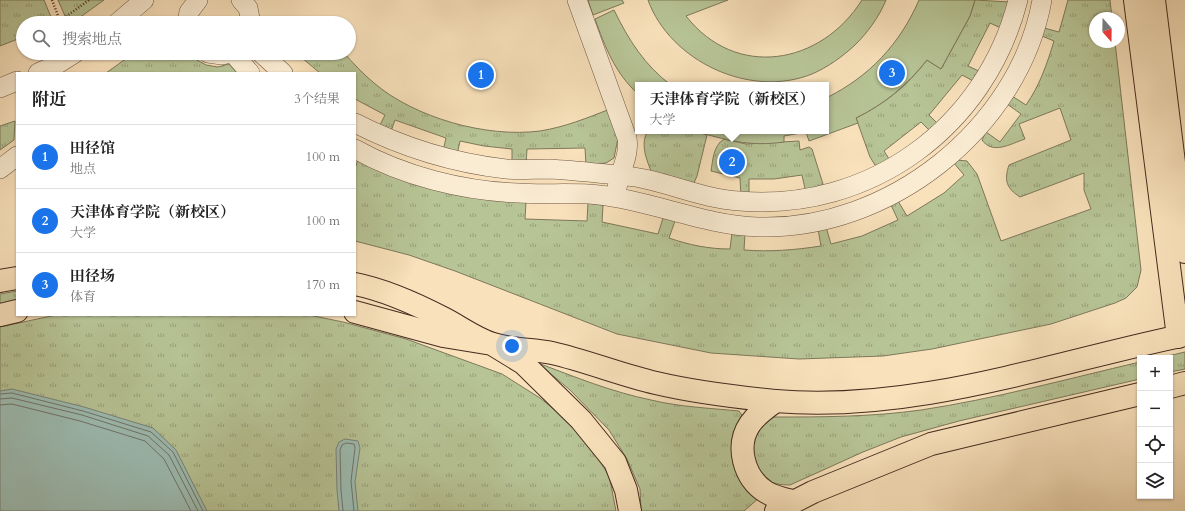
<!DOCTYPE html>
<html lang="zh">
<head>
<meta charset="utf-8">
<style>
	:root { --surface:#fff; --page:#f2f2f2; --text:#222; --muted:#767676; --line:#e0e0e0; --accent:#1a73e8 }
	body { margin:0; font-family:Cardo,"Noto Serif SC",serif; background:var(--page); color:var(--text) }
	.controls { position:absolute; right:12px; bottom:12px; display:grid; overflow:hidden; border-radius:0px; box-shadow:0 1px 3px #0004 }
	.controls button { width:36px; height:36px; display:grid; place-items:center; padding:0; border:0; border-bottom:1px solid var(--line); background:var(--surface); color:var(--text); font:20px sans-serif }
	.compass { position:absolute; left:1089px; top:12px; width:36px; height:36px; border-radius:50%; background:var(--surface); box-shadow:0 1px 3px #0004; rotate:160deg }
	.you { position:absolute; left:512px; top:346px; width:14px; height:14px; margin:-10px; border:3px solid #fff; border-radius:50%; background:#1a73e8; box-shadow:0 0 0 6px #1a73e833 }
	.badge { display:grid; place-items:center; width:26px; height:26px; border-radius:50%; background:var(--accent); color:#fff; font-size:13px; font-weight:700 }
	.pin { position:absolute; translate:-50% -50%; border:2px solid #fff; box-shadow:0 1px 4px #0006 }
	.popup { position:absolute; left:635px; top:82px; width:194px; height:52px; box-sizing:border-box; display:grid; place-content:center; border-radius:0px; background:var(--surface); filter:drop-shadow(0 1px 3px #0005); font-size:13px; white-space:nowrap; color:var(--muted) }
	.popup b { font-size:15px; color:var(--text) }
	.popup::after { content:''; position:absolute; left:50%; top:100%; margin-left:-8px; border:8px solid transparent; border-top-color:var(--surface) }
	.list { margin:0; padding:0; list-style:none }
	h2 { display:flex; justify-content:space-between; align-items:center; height:52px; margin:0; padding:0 16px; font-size:17px }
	h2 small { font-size:13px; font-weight:400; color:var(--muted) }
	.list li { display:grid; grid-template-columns:26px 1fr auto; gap:12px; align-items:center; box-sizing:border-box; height:64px; padding:0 16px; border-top:1px solid var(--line) }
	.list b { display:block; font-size:15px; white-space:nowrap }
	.list p { margin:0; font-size:13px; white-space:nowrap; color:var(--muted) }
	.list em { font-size:13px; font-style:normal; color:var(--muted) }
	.icon { flex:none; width:22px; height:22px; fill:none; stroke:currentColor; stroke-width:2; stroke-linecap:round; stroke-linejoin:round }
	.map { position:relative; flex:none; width:1185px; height:511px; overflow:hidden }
	.search { position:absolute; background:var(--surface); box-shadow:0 1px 3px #0004; left:16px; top:16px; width:340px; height:44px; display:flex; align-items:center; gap:10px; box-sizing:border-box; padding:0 14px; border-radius:22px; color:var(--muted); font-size:15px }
	.panel { position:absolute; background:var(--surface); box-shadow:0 1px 3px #0004; left:16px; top:72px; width:340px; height:244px; border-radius:0px }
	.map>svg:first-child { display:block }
	.grass { fill:url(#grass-tufts); stroke:#7e785a }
	.green { fill:#b7c496; stroke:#7e785a }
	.water { fill:#9dbdb3; stroke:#7a8377 }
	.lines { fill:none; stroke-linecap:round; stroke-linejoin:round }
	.shore { stroke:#717468; stroke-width:1 }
	.minor-casing { stroke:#725845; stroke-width:20 }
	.major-casing { stroke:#452b1e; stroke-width:24 }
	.path { stroke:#452b1e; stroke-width:2.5; stroke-dasharray:1 2; stroke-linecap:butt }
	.minor { stroke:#faecd3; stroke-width:19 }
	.major { stroke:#f8e1bb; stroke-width:22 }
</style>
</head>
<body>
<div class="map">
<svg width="1185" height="511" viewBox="0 0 1185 511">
	<defs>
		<pattern id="grass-tufts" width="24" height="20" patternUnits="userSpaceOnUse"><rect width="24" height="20" fill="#b7c496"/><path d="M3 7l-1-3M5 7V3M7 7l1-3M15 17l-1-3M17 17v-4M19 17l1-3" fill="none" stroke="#979f7a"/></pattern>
	</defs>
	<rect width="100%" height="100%" fill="#f8e1bb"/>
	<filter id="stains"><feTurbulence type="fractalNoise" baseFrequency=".005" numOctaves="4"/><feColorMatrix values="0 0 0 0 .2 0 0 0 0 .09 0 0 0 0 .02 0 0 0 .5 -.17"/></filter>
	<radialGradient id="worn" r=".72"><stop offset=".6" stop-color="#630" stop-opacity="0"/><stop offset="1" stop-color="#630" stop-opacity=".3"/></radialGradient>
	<g class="grass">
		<path d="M0,0H44L53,22L23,23V37L0,46Z"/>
		<path d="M58,0H104L72,23H68Z"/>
		<path d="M975,0L1010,2L1003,29L990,23L968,66L981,72L975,82L962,75L929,115L939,125L931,132L921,122L884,151L891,162L881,166L875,165L870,157L856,118C886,103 907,86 927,60L941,69L970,16Z"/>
		<path d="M1068,0H1110L1112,18H1095V42H1115L1141,270L1137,287L1126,298L1115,303L1051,324L932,349L883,356L799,359L711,353L617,334L455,271L409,255L355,241V168L358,160L526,202L525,219L587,221L588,203L603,205L602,222L658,234L663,218L675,221L669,238C689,245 709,249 730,249L732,233L745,234L744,250C770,252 795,250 821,246L818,229L826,227L831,244L862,236L898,220L891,205L898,201L907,216L944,193L964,175L953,162L957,160L967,161L977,174L1001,241L1091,209L1084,190V173L1020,197C1006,188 1004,180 1009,165L1071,140L1060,108L1019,124L1025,139C1010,144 993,155 982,140L986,132L1000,142L1021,114L1007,104L1012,96L1026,105C1040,85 1047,64 1054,41L1042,36L1044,28L1059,32Z"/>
		<path d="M134,53H187L197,60L206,65L218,67L229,64L237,73H106Z"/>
		<path d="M296,53H344C353,63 363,74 374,83C415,118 487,138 540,131C565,127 587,118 610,109L619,133L614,158L606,163L586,165L585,148L527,149L526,164H512V149L484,146L460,141L457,155L443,151L446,138L395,120L390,134L378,129L385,115L355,99V73H320Z"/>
		<path d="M15,121L14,140L0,150V126Z"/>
		<path d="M648,131H694L707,135L697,176L693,185L651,171C646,158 640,143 648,131Z"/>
		<path d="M724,139L746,144L799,141L800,150L809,147L812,149L823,184L820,188L806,193L802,175L774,179H749V197H741L740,178L711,171C713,160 713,146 724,139Z"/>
		<path d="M17,291V302L0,308V294Z"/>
		<path d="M56,315H309L343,322L406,339L502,374L540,398L576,427L609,475L616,511H0V327Z"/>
		<path d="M1185,352V369L1170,372V358H1159Z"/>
		<path d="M1140,362V379L959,421L901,437L863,452L790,485C781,485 771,484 764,477C745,461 750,427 772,417C822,417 871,417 921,410C994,399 1067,379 1140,362Z"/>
		<path d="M538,363C575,377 612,392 651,400C680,407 709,408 739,411L744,418L735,429L734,464L739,478L759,498L744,511H641L640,489L627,459L609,430L570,390Z"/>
	</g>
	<g class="green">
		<path d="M588,0H622L624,3L593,15Z"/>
		<path d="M648,0H728L686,16C736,80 821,65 862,0H886C879,17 868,32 855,45C842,57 828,67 812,74C750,99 670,61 648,0Z"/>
		<path d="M919,0H975L970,16L941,69L927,60C906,86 886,103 856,118L858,123L809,141L806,132L784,136V142C749,147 727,140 694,131H826V98C869,77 900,44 919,0Z"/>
		<path d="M614,10C628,39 645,66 671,85H638V94C615,73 605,47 595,19Z"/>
	</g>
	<g class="water">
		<path d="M12,389L84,407L153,428L176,450L207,511H0V391Z"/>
		<path d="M345,439L358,441L360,448L355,482L358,511H339L337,490L336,449L339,442Z"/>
	</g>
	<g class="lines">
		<g class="shore">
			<path d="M0,394L12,393L83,411L151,432L173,452L203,511"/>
			<path d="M0,399L12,398L82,415L148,436L169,455L198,511"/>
			<path d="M0,405L12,404L80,421L145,441L164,459L191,511"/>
			<path d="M343,511L341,490L340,450L342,445L346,443L354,444L355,448L351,481L354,511"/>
		</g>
		<g class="minor-casing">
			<g id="minor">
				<path d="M241,0L248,8L251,23"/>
				<path d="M577,0L627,138C630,155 620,171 617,188"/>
				<path d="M117,23L144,0"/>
				<path d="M187,23L189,12L198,0"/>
				<path d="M208,53L222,55L231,53"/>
				<path d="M233,53L250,73"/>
				<path d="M261,53L283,73"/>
				<path d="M38,73L56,65L75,53"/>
				<path d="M0,88L17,81"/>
				<path d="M355,123C402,147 453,163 506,169C520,170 534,169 549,169C568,170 587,172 607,174C619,175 632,176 645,179C677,186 706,199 739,201C870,212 986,127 1018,0"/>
				<path d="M355,149C403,176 463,191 518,193C545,195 572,192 599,195C653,201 703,225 758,227C888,231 1019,129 1042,0"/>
				<path d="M0,169L17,156"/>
			</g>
		</g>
		<g class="major-casing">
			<g id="major">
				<path d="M1135,0L1178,337"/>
				<path d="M1154,0L1185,252"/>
				<path d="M0,281L17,278"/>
				<path d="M355,284C385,290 416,304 443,318C459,326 476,339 493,344C511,350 533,349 552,353C587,361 621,375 656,383C694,392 735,397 775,401C914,413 1051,363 1185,335"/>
				<path d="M355,312L443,336L492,344L523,363L581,420L615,462L626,490L630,511"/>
				<path d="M0,315L17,311"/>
				<path d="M1170,387L1185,383"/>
				<path d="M776,401C766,408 757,414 750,424C735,446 744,478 766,492C774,497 784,499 793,501"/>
				<path d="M776,511L813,492L931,444L1140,394"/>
			</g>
		</g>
		<path class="path" d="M52,0L60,21L89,0"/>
		<use href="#minor" class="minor"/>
		<use href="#major" class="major"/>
	</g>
	<rect width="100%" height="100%" filter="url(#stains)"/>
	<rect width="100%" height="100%" fill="url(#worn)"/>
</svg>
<div class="controls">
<button>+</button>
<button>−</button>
<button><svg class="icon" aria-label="locate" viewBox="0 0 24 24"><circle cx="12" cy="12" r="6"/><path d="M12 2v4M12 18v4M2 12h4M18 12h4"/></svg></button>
<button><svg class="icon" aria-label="layers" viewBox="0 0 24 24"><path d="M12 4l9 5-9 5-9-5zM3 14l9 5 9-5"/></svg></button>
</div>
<svg class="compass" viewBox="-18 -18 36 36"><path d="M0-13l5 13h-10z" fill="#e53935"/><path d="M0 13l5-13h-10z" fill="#767676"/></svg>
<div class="you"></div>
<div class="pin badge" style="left:481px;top:75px">1</div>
<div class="pin badge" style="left:732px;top:162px">2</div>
<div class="popup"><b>天津体育学院（新校区）</b>大学</div>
<div class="pin badge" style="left:892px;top:73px">3</div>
<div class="search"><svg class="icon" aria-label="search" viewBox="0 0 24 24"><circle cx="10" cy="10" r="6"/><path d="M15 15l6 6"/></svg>搜索地点</div>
<section class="panel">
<h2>附近<small>3个结果</small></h2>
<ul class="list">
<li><span class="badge">1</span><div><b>田径馆</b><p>地点</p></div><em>100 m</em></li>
<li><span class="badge">2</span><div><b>天津体育学院（新校区）</b><p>大学</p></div><em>100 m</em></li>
<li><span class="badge">3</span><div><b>田径场</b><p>体育</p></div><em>170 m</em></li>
</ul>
</section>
</div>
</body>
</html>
